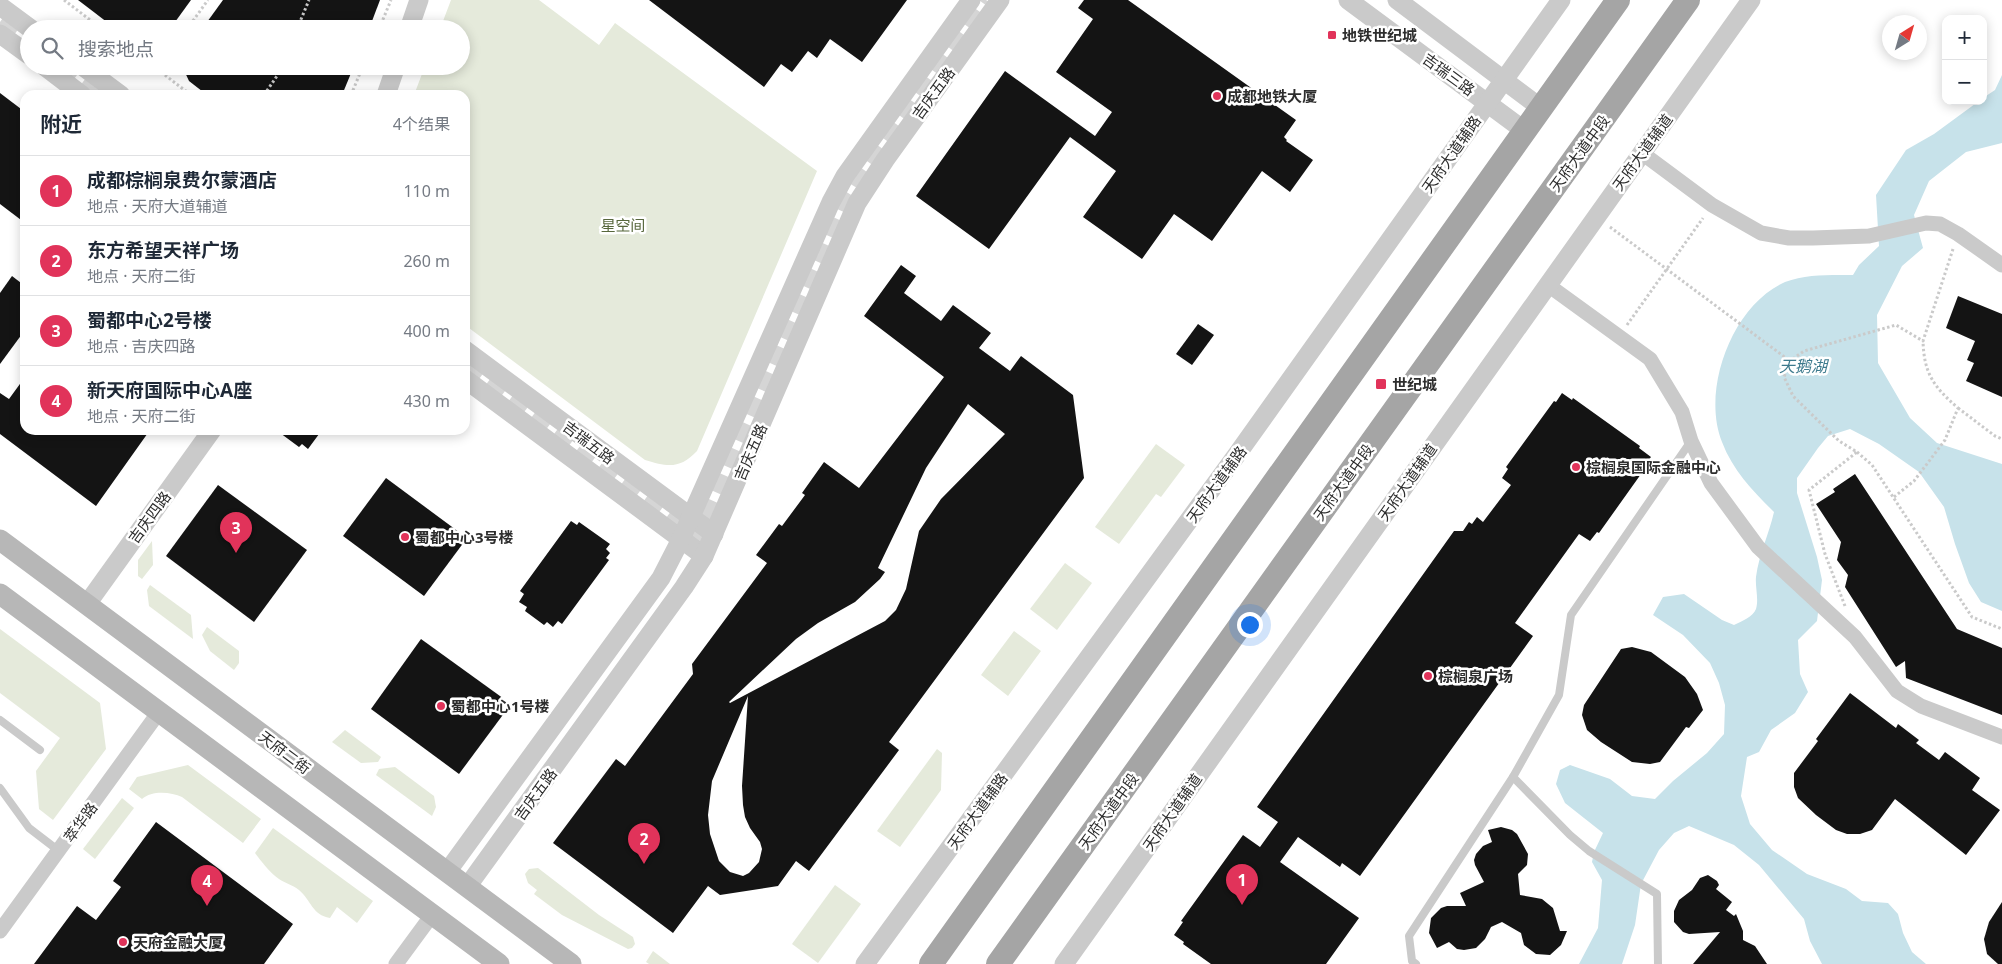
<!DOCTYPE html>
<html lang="zh">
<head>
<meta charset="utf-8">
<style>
	:root { --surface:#fff; --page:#f6f6f7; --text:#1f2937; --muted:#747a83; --line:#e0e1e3; --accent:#e1335a }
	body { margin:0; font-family:"Noto Sans","Noto Sans SC",sans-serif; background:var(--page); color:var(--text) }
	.controls { position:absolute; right:15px; top:15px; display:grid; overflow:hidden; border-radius:10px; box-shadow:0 2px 12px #0003 }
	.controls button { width:45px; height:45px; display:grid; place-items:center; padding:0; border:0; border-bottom:1px solid var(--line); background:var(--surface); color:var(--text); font:25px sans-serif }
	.compass { position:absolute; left:1882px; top:15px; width:45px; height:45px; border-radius:50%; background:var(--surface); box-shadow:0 2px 12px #0003; rotate:37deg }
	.you { position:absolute; left:1249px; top:624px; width:18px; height:18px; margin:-12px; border:4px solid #fff; border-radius:50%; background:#1a73e8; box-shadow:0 0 0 8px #1a73e833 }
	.badge { display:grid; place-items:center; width:32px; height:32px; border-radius:50%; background:var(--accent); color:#fff; font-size:16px; font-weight:700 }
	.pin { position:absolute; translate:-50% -41px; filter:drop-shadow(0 1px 2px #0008) }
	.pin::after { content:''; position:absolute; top:26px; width:18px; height:15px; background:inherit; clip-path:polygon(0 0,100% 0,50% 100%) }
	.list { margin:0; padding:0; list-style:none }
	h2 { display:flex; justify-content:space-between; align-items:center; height:65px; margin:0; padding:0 20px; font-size:21px }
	h2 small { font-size:16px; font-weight:400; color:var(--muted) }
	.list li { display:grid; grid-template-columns:32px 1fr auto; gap:15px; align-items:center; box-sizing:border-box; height:70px; padding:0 20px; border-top:1px solid var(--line) }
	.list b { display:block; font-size:19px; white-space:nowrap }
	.list p { margin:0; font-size:16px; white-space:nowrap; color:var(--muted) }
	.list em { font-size:16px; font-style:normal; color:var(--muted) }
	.icon { flex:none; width:28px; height:28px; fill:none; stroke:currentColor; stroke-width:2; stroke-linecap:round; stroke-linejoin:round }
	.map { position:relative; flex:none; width:2002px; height:964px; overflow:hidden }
	.search { position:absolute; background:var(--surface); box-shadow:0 2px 12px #0003; left:20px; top:20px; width:450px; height:55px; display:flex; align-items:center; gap:12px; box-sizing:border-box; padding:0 18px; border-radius:28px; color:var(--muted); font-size:19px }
	.panel { position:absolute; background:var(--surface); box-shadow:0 2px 12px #0003; left:20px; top:90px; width:450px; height:345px; border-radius:15px }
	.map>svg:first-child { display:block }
	.green { fill:#e5eadb }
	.water { fill:#c7e2ea }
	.building { fill:#141414; fill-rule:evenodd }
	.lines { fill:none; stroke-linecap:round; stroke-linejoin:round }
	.tertiary-tunnel { stroke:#d5d5d5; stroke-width:19; stroke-dasharray:19 9; stroke-linecap:butt }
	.path { stroke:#cacaca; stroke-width:3; stroke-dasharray:2.5 2.5; stroke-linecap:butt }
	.service { stroke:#cacaca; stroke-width:8 }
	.minor { stroke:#cacaca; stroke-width:15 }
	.tertiary { stroke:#cacaca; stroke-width:19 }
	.secondary { stroke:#b7b7b7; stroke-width:21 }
	.primary { stroke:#a5a5a5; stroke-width:24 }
	.poi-dot { fill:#e1335a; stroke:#fff; stroke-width:2 }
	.labels { text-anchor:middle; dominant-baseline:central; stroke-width:5; stroke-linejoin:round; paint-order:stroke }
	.poi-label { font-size:15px; font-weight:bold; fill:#2d2d2d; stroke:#fff; text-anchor:start }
	.street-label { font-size:15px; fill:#2d2d2d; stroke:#fff }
	.park-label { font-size:15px; fill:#57673c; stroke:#fff }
	.water-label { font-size:16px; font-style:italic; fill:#3d7a8d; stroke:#fff }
</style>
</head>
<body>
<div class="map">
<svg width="2002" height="964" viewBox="0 0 2002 964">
	<rect width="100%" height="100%" fill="#fff"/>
	<g class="green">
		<path d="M451,0H539L599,45L615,23L817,171L697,451C680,469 668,467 645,460L465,325V95H414L425,66H461V29H440Z"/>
		<path d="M1156,444L1185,465L1161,497L1156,494L1119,544L1095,527Z"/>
		<path d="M152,541L153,565L142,579L138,576V560Z"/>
		<path d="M1065,563L1092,583L1057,630L1030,609Z"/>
		<path d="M150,585L191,615L193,639L149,606L147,590Z"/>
		<path d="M207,627L239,651V663L234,670L210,651L202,635Z"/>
		<path d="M0,629L100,703L106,749L53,820L39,809L36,771L60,738L0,693Z"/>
		<path d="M1014,631L1041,651L1008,696L981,675Z"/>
		<path d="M345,730L381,757L378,762L361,763L332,742Z"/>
		<path d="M937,749L942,753L941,790L900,847L877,831Z"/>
		<path d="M188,765L261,819L243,843L182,797C171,792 152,790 142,799L129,789L137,777Z"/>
		<path d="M395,767L434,796L436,807L432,816L376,775L379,769Z"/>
		<path d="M122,798L134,808L95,859L83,849Z"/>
		<path d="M273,828L373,901L357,923L337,907L330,918C312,915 311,900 299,890C293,885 285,883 279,879C269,872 262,862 255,853Z"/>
		<path d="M538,868L599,915L633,937L635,944L632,948L628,949L562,915L534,894L537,890L528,883L525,874L529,869Z"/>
		<path d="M835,885L861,904L818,963L792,944Z"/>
		<path d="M653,951L670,964H649L646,962Z"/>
	</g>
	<path class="water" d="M2002,75V143L1966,152L1929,181L1914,215L1923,248L1902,266L1877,315L1878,363L1910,418L1937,443L2002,464V611L1981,602L1969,583L1955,544L1944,507L1919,472L1879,444L1850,429L1828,436L1818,448L1797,478V493L1817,557L1822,580L1817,621L1798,640L1800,674L1808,692L1795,713L1771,730L1759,752L1747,757L1741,796L1750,824L1772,850L1807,874L1846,889L1862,901L1888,903L1898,914L1903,933L1912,952L1926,964H1822L1810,941L1804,919L1759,865L1734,845L1689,826L1674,833L1659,850L1641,884L1635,925L1622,964H1579L1598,928L1602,880L1592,862L1594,852L1603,833L1565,803L1556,784L1560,770L1570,765L1610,779L1632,796L1655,799L1673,781L1707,753L1724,734L1725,705L1719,683L1710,663L1683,635L1653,615L1663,597L1684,594L1722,620L1734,625C1742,621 1753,617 1756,609C1759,599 1755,587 1756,577C1759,554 1769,534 1774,512C1753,491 1733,471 1722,442C1701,390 1732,305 1785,282C1806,274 1831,275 1853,275L1859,265L1879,246L1876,195L1906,150L1934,134L1979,101H1983V98L1995,90Z"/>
	<g class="building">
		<path d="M78,0H191L170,29H116Z"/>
		<path d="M223,0H380L369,29H202Z"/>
		<path d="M649,0H907L862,62L830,39L817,58L808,51L792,72L781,64L764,87Z"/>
		<path d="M1084,0H1128L1296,120L1284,137L1287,140L1286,141L1313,160L1290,192L1262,171L1212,241L1174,214L1142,259L1083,217L1116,171L1070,137L989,249L916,196L1005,71L1095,136L1112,112L1056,72L1093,19L1078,8Z"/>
		<path d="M182,66H354L342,95H207L189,81Z"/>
		<path d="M0,93L25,112V223L0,204Z"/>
		<path d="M901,265L916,276L904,293L941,321L953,305L991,333L979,348L1010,371L1021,356L1073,395L1084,478L889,742L899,750L809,871L796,861L778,886L720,895L708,886L673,933L553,843L616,759L625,766L693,674L692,664L767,563L756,555L779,524L782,526L805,495L802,493L824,462L859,488L944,377L864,316ZM968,404L1005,434L941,499L919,531L906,589L896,610L885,621L730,703L729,702L796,639L818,623L855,602L880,579L885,572L878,568L926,468ZM748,696L742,786L743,805L745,817L750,828L760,842L762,849L759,862L749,873L743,876L730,872L719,861L710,834L708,815L712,781Z"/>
		<path d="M12,276L25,286V330L0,364V293Z"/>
		<path d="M1958,296L2002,314V397L1966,381L1974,363L1967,360L1975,341L1946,328Z"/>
		<path d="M1198,324L1214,335L1192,365L1176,354Z"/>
		<path d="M25,377V430H150L96,506L0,434V393L9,399Z"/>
		<path d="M1562,393L1572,400L1573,398L1640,446L1639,448L1651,457L1644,466L1646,467L1599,533L1597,532L1590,541L1579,534L1515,623L1533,636L1360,876L1342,863L1340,867L1298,837L1280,862L1359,918L1326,964H1211L1183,944L1184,942L1174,935L1183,922L1181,921L1243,835L1260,847L1278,822L1257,807L1454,531H1463L1469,522L1472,524L1477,517L1483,522L1511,485L1502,478L1508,469L1506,467L1554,401L1556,402Z"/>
		<path d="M276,430H322L308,449L302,444L299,447Z"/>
		<path d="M1855,474L1957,629L2002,648V715L1906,678L1905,661L1896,667L1845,587L1848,575L1837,560L1841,542L1816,504L1835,492L1833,489Z"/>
		<path d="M386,478L467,538L424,596L343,536Z"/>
		<path d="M218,485L307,550L254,622L166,556Z"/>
		<path d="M571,521L577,525L579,522L610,544L606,549L610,553L606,558L609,560L562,624L558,621L553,627L547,622L544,625L525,611L527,607L519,602L524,594L520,591Z"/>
		<path d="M421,639L511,704L459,774L371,709Z"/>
		<path d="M1632,647L1651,652L1685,677L1697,694L1703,710L1689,728L1686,727L1660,762L1650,764L1632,762L1601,742L1587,730L1582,715L1584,705L1621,649Z"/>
		<path d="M1850,693L1896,728L1898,724L1919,740L1916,743L1939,760L1945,752L1980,778L1972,790L2000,810L1966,855L1895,799L1872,830L1860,834H1847L1836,830L1816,815L1798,798L1794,787V773L1818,741L1816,739Z"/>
		<path d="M156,822L293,924L264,964H34L77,906L96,920L121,887L113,881Z"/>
		<path d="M1501,827L1512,830L1517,834L1528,854L1527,865L1518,874L1520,895L1542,899L1553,908L1560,931H1567L1561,945L1550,955L1536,954L1524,945L1521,933L1502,922L1491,927L1485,939L1476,948L1464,950L1457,949L1449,942L1437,948L1429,933L1431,918L1441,908L1447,906H1466L1460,893L1484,882L1475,865L1474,860L1476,854L1483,846L1492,842L1488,830Z"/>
		<path d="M1708,875L1717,881L1719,885L1716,889L1732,902L1726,910L1734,916L1736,914L1743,931V940L1755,946L1767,964H1693L1720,932L1689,934L1683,932L1674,922V911L1679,900L1692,890L1700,878Z"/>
		<path d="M2002,902V964H1998L1987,954L1984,939L1989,922Z"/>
	</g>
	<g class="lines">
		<g class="tertiary-tunnel">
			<path d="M0,22L29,43"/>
			<path d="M60,66L99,95"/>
			<path d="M465,366L695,537L843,204L862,173L986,0"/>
		</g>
		<g class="path">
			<path d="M64,0L102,29"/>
			<path d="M187,29L208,0"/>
			<path d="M297,29L309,0"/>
			<path d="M379,29L391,0"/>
			<path d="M153,66L191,95"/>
			<path d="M264,95L277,76L281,66"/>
			<path d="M351,95L363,66"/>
			<path d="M1610,227L1790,361"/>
			<path d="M1627,325L1703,218"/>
			<path d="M1958,408L1995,436L2002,439"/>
			<path d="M1857,452L1872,465L1972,617L2002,629"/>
			<path d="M1894,497L1914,481L1945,440L1958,408C1934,387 1924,374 1923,341"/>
			<path d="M1845,606L1825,554L1809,490L1857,452L1839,441L1793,396L1784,377L1790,361L1804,351L1896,325L1923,341L1953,249"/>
		</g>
		<g class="service">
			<path d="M0,720L40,750"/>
			<path d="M0,788L29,828L59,851"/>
			<path d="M1416,964L1412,961L1409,936L1513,777"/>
			<path d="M1658,964L1657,894L1589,851L1570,835L1513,777L1559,695L1571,615L1691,441"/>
		</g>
		<g class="minor">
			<path d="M1642,153L1712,205L1761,233L1789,238H1813L1869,236L1926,223L1940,224L1958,234L2002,265"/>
			<path d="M1548,285L1650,359L1682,412L1691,441L1711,483L1758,547L1855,637L1897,691L1921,706L2002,737"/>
			<path d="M0,931L159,712"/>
			<path d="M396,964L432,915"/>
		</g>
		<g class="tertiary">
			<path d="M1348,0L1525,131"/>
			<path d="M1397,0L1541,108"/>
			<path d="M0,6L31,29"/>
			<path d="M409,29L419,0"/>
			<path d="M0,34L29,55"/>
			<path d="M44,66L82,95"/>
			<path d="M82,66L121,95"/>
			<path d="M386,95L396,66"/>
			<path d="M465,350L714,534"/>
			<path d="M465,379L704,556"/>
			<path d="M87,604L212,430"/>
			<path d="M447,872L661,578L681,539L831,202L845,176L971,0"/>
			<path d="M467,887L684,587L704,556L857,203L885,160L1000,0"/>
			<path d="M865,964L1238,453L1561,0"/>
			<path d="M1064,964L1751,0"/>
		</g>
		<g class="secondary">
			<path d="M0,540L571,964"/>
			<path d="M0,594L499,964"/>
		</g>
		<g class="primary">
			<path d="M931,964L1618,0"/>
			<path d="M998,964L1688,0"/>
		</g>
	</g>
	<g class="poi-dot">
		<rect x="1327" y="30" width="10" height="10" rx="2.5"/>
		<circle cx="1217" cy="96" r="5"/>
		<rect x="1375" y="378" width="12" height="12" rx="2.5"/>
		<circle cx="1576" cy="467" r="5"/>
		<circle cx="405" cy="537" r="5"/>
		<circle cx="1428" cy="676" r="5"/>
		<circle cx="441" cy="706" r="5"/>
		<circle cx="123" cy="942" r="5"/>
	</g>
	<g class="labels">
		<g class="poi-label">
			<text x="1342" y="35">地铁世纪城</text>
			<text x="1227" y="96">成都地铁大厦</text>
			<text x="1392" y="384">世纪城</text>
			<text x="1586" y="467">棕榈泉国际金融中心</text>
			<text x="415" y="537">蜀都中心3号楼</text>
			<text x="1438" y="676">棕榈泉广场</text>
			<text x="451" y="706">蜀都中心1号楼</text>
			<text x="133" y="942">天府金融大厦</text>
		</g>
		<g class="street-label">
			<text transform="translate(1449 74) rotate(36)">吉瑞三路</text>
			<text transform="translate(933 93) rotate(-54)">吉庆五路</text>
			<text transform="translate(1642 152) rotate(-54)">天府大道辅道</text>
			<text transform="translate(1579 153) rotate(-54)">天府大道中段</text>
			<text transform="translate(1451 154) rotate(-55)">天府大道辅路</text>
			<text transform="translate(589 442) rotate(37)">吉瑞五路</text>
			<text transform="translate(750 452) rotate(-67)">吉庆五路</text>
			<text transform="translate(1343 482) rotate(-54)">天府大道中段</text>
			<text transform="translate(1407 482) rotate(-55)">天府大道辅道</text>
			<text transform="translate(1216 484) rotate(-54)">天府大道辅路</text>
			<text transform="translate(149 517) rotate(-54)">吉庆四路</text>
			<text transform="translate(285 752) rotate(37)">天府二街</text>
			<text transform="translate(535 794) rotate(-54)">吉庆五路</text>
			<text transform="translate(977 811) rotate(-54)">天府大道辅路</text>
			<text transform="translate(1108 811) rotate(-54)">天府大道中段</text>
			<text transform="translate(1172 812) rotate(-55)">天府大道辅道</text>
			<text transform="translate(80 822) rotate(-54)">萃华路</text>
		</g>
		<g class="park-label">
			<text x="623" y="225">星空间</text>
		</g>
		<g class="water-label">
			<text x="1803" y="366">天鹅湖</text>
		</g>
	</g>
</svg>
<div class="controls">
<button>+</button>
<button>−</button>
</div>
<svg class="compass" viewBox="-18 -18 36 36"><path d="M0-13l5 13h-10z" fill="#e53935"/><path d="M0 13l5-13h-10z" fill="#747a83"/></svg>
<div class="you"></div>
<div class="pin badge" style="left:1242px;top:905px">1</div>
<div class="pin badge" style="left:644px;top:864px">2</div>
<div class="pin badge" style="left:236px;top:553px">3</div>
<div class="pin badge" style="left:207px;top:906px">4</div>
<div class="search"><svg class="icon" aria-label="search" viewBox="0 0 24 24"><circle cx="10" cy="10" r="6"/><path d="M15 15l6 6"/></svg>搜索地点</div>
<section class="panel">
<h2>附近<small>4个结果</small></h2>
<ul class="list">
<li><span class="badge">1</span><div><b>成都棕榈泉费尔蒙酒店</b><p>地点 · 天府大道辅道</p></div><em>110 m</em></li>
<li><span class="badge">2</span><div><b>东方希望天祥广场</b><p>地点 · 天府二街</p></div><em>260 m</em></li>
<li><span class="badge">3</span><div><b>蜀都中心2号楼</b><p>地点 · 吉庆四路</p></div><em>400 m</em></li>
<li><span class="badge">4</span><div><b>新天府国际中心A座</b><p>地点 · 天府二街</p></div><em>430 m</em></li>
</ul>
</section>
</div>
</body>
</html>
